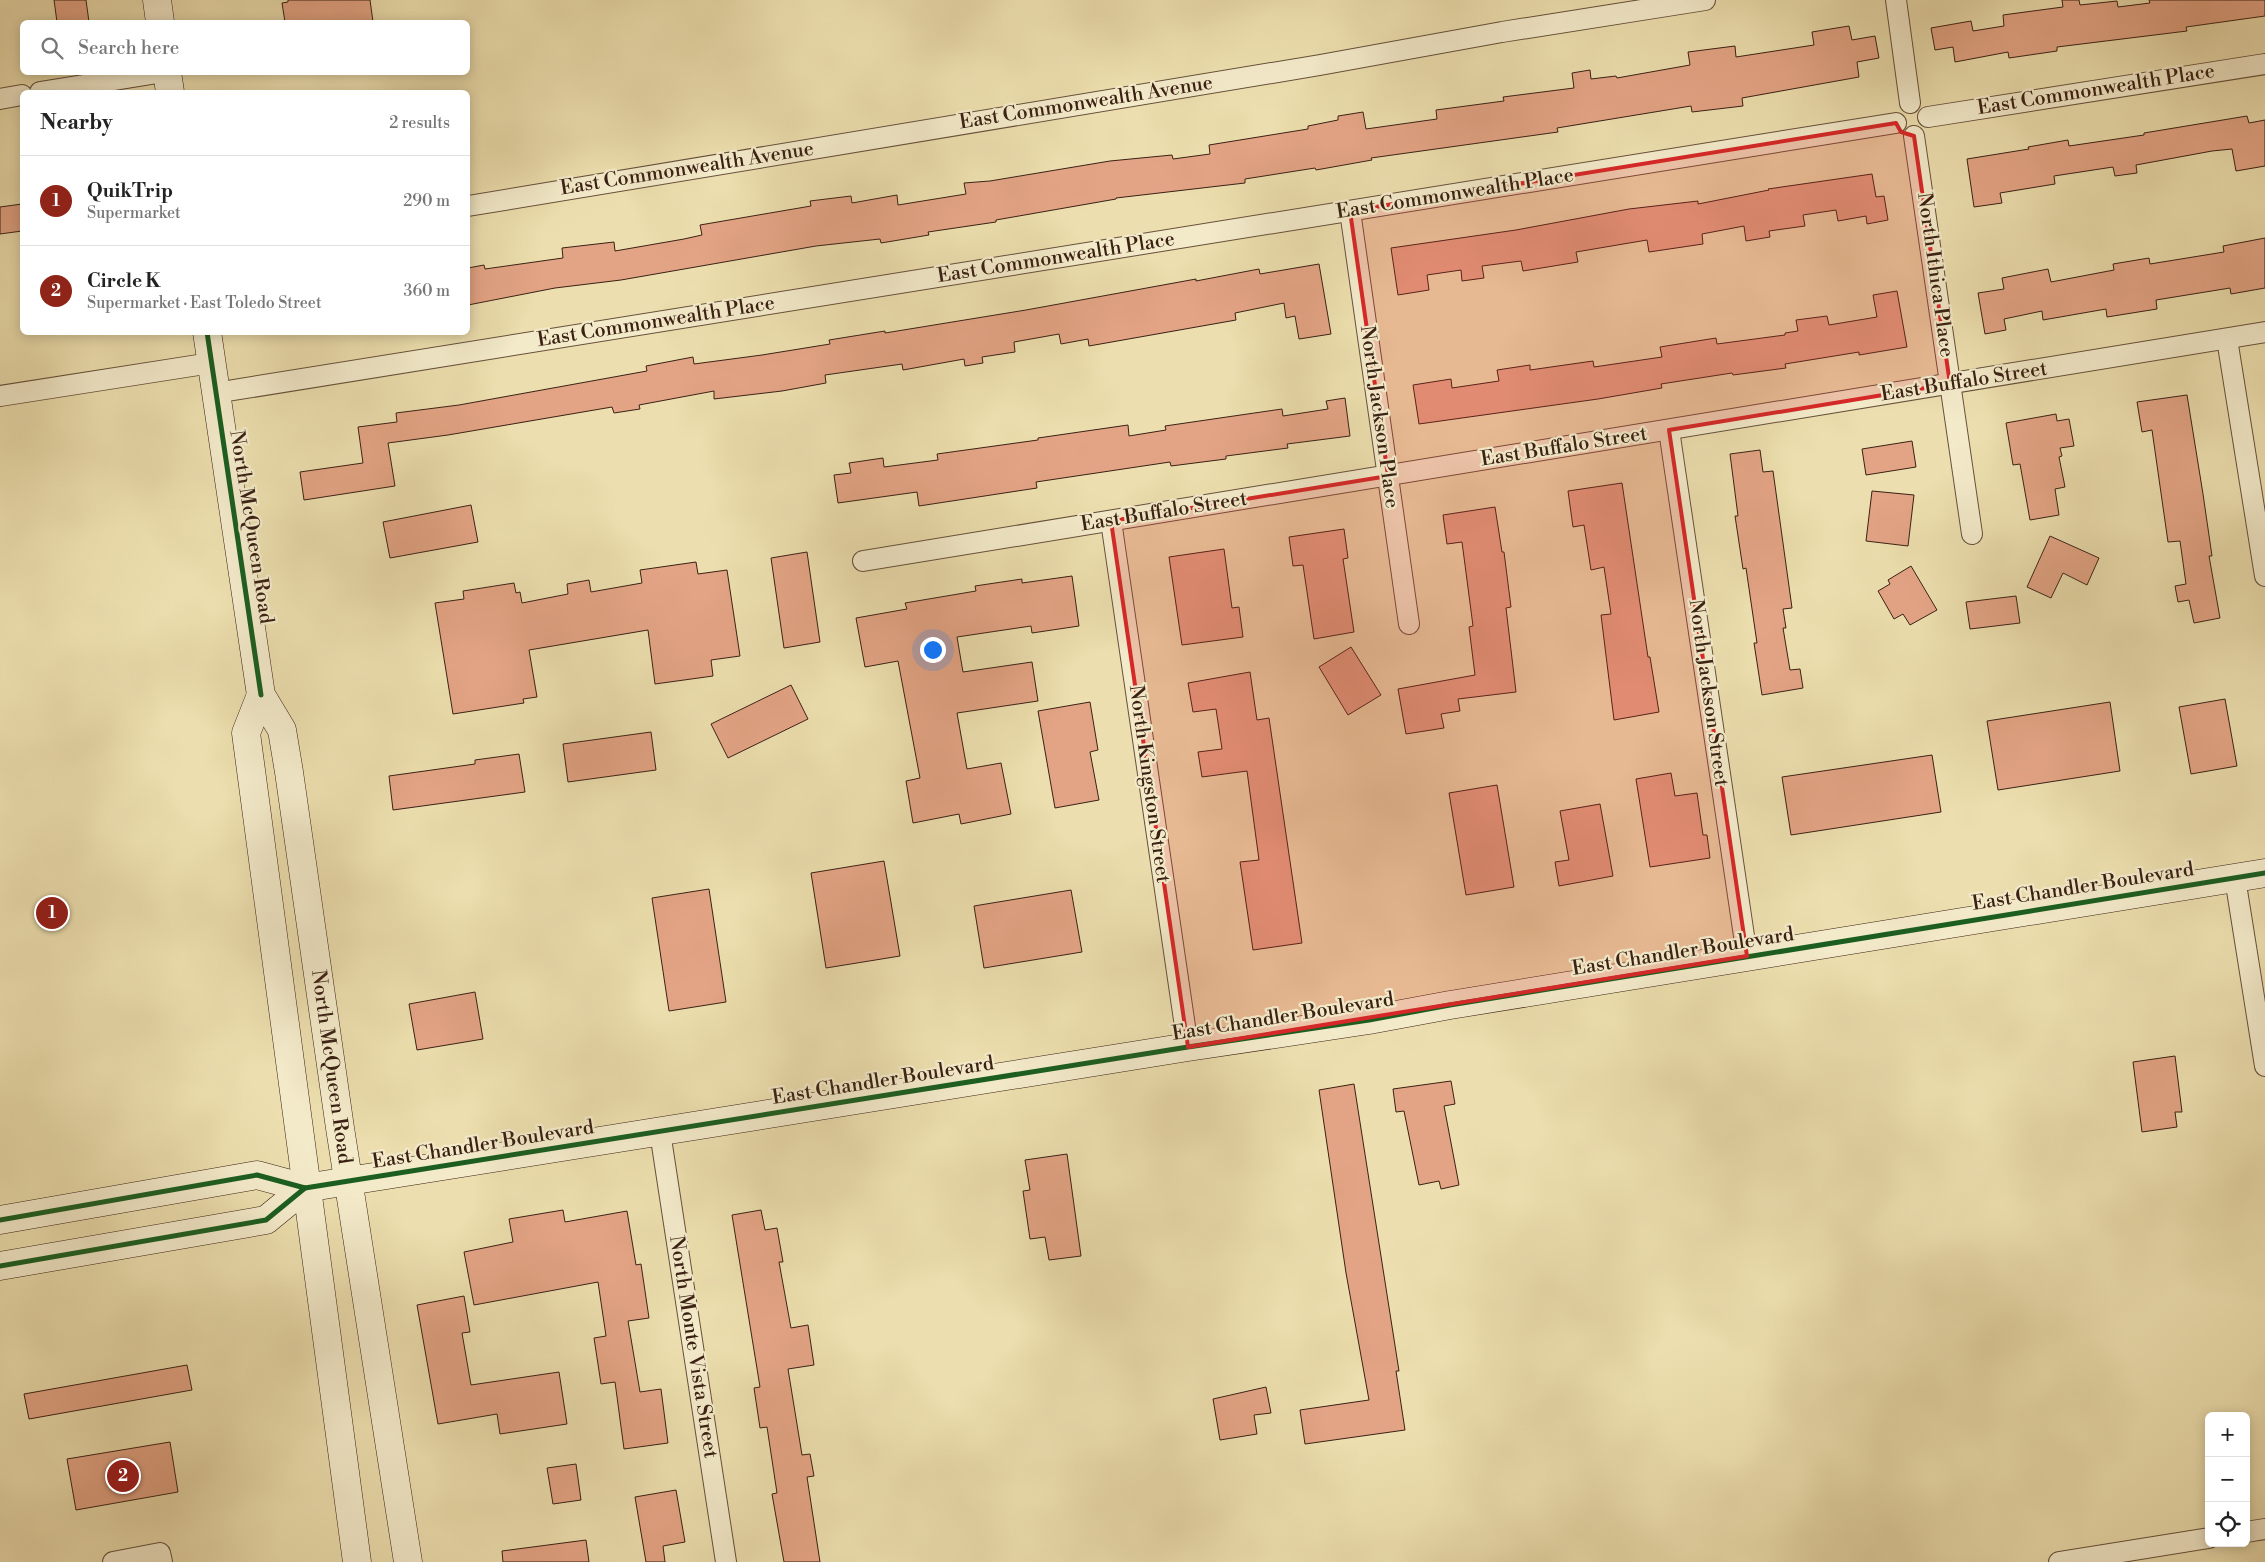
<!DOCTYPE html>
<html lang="en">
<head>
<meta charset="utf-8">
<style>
	:root { --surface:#fff; --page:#f2f2f2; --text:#222; --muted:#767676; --line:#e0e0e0; --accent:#8f2418 }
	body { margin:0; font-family:"Libre Bodoni",serif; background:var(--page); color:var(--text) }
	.controls { position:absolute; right:15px; bottom:15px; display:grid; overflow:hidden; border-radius:8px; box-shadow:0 2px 12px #0003 }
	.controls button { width:45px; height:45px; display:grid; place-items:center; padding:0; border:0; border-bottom:1px solid var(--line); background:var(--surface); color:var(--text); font:25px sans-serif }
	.you { position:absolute; left:932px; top:649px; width:18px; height:18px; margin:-12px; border:4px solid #fff; border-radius:50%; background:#1a73e8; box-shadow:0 0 0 8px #1a73e833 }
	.badge { display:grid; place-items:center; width:32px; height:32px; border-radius:50%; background:var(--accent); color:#fff; font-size:16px; font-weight:700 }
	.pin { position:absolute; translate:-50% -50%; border:2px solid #fff; box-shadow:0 1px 5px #0006 }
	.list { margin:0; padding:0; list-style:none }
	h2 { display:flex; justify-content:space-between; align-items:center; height:65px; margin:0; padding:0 20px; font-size:21px }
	h2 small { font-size:16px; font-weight:400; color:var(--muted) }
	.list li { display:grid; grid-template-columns:32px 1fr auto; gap:15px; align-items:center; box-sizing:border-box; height:90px; padding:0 20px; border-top:1px solid var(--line) }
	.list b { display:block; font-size:19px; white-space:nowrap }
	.list p { margin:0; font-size:16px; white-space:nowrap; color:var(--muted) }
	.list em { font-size:16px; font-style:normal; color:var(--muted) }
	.icon { flex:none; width:28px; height:28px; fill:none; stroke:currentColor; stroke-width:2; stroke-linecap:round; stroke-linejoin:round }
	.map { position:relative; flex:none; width:2265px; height:1562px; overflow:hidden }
	.search { position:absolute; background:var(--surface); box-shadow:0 2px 12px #0003; left:20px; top:20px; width:450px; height:55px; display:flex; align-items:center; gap:12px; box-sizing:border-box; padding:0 18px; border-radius:8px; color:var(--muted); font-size:19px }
	.panel { position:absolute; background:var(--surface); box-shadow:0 2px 12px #0003; left:20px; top:90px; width:450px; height:245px; border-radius:8px }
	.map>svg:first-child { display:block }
	.building { fill:#e3a485; stroke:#3a2114 }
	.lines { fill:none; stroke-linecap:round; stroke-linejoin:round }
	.street-casing { stroke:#66503a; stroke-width:22 }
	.secondary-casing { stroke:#3a2114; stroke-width:29 }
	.street { stroke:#f3eaca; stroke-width:20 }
	.secondary { stroke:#f3eaca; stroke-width:28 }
	.cycleway-casing { stroke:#f3eaca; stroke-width:8 }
	.cycleway { stroke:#1b5e20; stroke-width:5 }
	.marked { fill:#d62828; fill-opacity:0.2; stroke:#d62828; stroke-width:4; stroke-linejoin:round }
	.labels { text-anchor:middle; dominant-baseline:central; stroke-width:4.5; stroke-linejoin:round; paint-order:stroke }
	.street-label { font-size:20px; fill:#3a2114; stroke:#f3eaca }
</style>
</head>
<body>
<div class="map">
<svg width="2265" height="1562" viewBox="0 0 2265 1562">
	<rect width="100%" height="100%" fill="#ecdeae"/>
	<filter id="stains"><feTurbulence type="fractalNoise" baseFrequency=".004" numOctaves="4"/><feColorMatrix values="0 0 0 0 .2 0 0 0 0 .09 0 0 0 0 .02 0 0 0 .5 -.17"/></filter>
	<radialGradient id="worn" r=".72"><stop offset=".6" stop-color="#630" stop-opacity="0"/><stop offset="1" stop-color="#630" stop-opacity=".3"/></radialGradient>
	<g class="building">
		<path d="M54,0H86L89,22H57Z"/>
		<path d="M288,0H370L373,22H285L282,3L288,2Z"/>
		<path d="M2062,0H2079L2080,5L2117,1L2118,7L2150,3L2149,0H2265V16L2186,27L2187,31L2057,47V51L2009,58L2008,52L1955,62L1953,47L1935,50L1931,28L1971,21L1973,31L2004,26L2003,15L2063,7Z"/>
		<path d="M1849,26L1852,40L1875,36L1879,58L1857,62L1859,77L1742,98L1743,106L1692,112L1691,106L1557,128L1558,132L1371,158L1372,160L1316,170L1315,168L1245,179V183L1116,198V199L996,220V222L928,232L929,235L881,243L880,239L816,246L621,280L555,288L468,305V268L484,265L485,269L563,258L562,248L614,242L615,251L684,239L702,235L700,225L811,206L810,201L851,196L852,203L897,195L898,205L966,194L964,183L990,181L1110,161L1172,155L1173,159L1210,154L1209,145L1308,129V126L1338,120V116L1363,112L1366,129L1437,119L1436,110L1504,101L1503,97L1574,88L1572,73L1590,70L1591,79L1616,76L1617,78L1690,65L1688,52L1735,46L1736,57L1814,45L1812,32Z"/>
		<path d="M2247,116L2249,123L2265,120V166L2236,171L2232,149L2212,151L2136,165L2137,173L2115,176L2113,167L2054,176L2055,184L2000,193L2002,203L1974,207L1967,159L2029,149L2028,147L2068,140L2069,146L2144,135V133Z"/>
		<path d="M1872,174L1876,197L1884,196L1888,220L1867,224L1866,216L1838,221L1836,210L1803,215L1805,226L1769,231L1770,237L1746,241L1744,226L1702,234L1703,244L1649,252L1647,240L1576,252L1578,262L1523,271L1521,261L1482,266L1484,278L1462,281L1461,270L1427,275L1429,290L1398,295L1391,248L1516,230L1629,209L1698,201V204L1769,190L1768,189Z"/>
		<path d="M22,204V231L0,234V207Z"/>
		<path d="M2265,238V288L2231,294L2230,288L2156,300L2157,309L2107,317L2106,309L2043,320L2042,311L2004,319L2006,330L1985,334L1978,293L2004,289L2002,278L2048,269L2051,282L2114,270L2113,264L2149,258L2150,264L2224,252L2223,246Z"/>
		<path d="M1319,264L1331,334L1299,339L1295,316L1286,318L1284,303L1235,313L1236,320L1089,346L1088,339L1061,344L1059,334L1014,342L1015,352L982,357L983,363L965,366L964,359L903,370L902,364L825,375L826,383L782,391L714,399V391L639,405L640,409L614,413L612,407L448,435L388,443L395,486L304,500L300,472L363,463L358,427L397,422L396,413L459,405L647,371L646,366L693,357L694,364L762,355L830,344L829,340L885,331V333L1026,310L1196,279V281L1259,269L1260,274Z"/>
		<path d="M1897,291L1907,347L1859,355V352L1785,364L1786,368L1733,375L1732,373L1661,384L1662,388L1598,399L1419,424L1413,385L1451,379L1452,388L1499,381L1497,370L1530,365V370L1593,361L1594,367L1662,357L1660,347L1716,338L1717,344L1785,335V333L1798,331L1796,320L1827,316L1829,325L1877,317L1873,295Z"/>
		<path d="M2187,395L2203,494L2212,556H2209L2220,618L2194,623L2189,600L2178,602L2175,586L2186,584L2180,541L2168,542L2152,430L2142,432L2137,402Z"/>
		<path d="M1345,398L1350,436L1287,444L1288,448L1226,456V459L1171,466L1170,462L1036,482L1037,488L919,506L917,492L838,503L834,475L851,473L849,463L883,458L884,467L938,460L937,454L1038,440V438L1128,425L1129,436L1166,430L1165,426L1282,409L1283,416L1328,409L1326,401Z"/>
		<path d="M2056,414L2057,421L2069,419L2074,446L2060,448L2062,456L2059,457L2065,487L2055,489L2059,515L2030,520L2020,464L2013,465L2006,423Z"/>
		<path d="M1912,441L1916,467L1866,475L1862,449Z"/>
		<path d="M1760,450L1763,472L1773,471L1792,608L1783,609L1786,628H1783L1790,670L1800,669L1803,688L1762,695L1754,643H1757L1746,568L1743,569L1735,516H1738L1730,454Z"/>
		<path d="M1622,483L1648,657H1650L1659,712L1614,720L1601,615L1611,614L1604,567L1591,570L1584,525L1573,527L1568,491Z"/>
		<path d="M1872,491L1914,495L1908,546L1866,541Z"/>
		<path d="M471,505L478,542L390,558L383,522Z"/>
		<path d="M1495,507L1502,552H1504L1511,607L1506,608L1516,692L1458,699L1460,711L1441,714L1444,728L1406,734L1398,689L1475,675L1469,627L1473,626L1462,542L1447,544L1443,515Z"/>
		<path d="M1344,529L1348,558L1343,559L1354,632L1314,639L1303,565L1293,566L1289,537Z"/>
		<path d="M2050,536L2099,558L2087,585L2063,573L2051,598L2027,587Z"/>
		<path d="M1224,549L1232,608L1239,607L1243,637L1182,645L1169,557Z"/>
		<path d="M807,552L820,642L784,648L771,558Z"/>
		<path d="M696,562L698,574L727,570L740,656L711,660L713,676L655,684L648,630L529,650L537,697L523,699L524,703L453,714L435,603L464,599L463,591L514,583L516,593L520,592L522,603L568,594L567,584L589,580L591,592L642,583L640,570Z"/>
		<path d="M1911,566L1937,610L1910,625L1903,614L1894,619L1878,591L1890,584L1888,580Z"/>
		<path d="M1072,576L1079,626L1032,633L1031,626L957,637L963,672L1032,662L1038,701L957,713L967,769L1001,763L1011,814L961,824L959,814L913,823L906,781L920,778L898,661L865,667L856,618L907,609L905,603L976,591L975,586L1022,579V583Z"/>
		<path d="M2016,596L2020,623L1970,629L1966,602Z"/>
		<path d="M1351,647L1381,695L1348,715L1319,667Z"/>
		<path d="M1250,672L1257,720L1269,718L1302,943L1253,950L1240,862L1259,860L1247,771L1202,777L1198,752L1222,749L1216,709L1193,712L1188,683Z"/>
		<path d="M791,685L808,719L728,758L711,724Z"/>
		<path d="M2225,699L2237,766L2191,774L2179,707Z"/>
		<path d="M1090,702L1098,750L1090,752L1099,800L1055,808L1038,711Z"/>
		<path d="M2110,702L2120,771L1998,790L1987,721Z"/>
		<path d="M651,732L656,770L568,782L563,744Z"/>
		<path d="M519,754L525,792L393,810L389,776L475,764V760Z"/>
		<path d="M1932,755L1941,812L1791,835L1782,777Z"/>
		<path d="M1671,773L1675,796L1697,793L1703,835H1707L1710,858L1650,867L1636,779Z"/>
		<path d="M1497,785L1514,887L1466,895L1449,793Z"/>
		<path d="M1600,804L1613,876L1559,886L1555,862L1569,860L1560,811Z"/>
		<path d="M884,861L900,956L826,968L811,873Z"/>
		<path d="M709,889L726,1002L669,1011L652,898Z"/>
		<path d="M1071,890L1082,952L984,968L974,906Z"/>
		<path d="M475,992L483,1039L417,1050L409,1004Z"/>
		<path d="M2175,1056L2182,1112H2175L2177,1127L2142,1132L2133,1062Z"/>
		<path d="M1451,1081L1455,1104L1444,1106L1459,1185L1441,1189L1439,1181L1419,1185L1404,1111L1396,1112L1393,1089Z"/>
		<path d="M1354,1084L1399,1371H1396L1405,1430L1305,1444L1300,1410L1369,1400L1346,1273L1319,1090Z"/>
		<path d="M1067,1154L1081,1256L1049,1260L1045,1237L1030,1239L1023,1191L1030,1190L1025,1160Z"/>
		<path d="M563,1210L565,1222L627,1211L636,1265L641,1264L649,1318L628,1321L640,1392L661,1389L668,1443L624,1449L615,1382L601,1384L594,1338L606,1336L598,1282L474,1305L464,1252L513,1242L509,1219Z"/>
		<path d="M761,1210L765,1230L777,1228L783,1262H779L791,1328L808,1325L814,1365L788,1369L802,1455L810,1454L814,1476L807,1477L820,1562H784L772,1494L777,1493L767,1427L760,1428L754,1388L760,1387L732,1215Z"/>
		<path d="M464,1296L470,1332L462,1333L471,1385L559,1372L567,1424L500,1434L497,1414L438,1424L417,1305Z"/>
		<path d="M187,1365L192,1390L29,1419L24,1394Z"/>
		<path d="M1266,1387L1271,1413L1254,1415L1257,1434L1220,1440L1213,1399Z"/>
		<path d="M170,1442L178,1492L76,1510L67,1459Z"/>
		<path d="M576,1464L581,1500L553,1504L547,1468Z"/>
		<path d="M676,1490L685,1542L663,1546L665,1562H646L635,1497Z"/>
		<path d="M586,1540L589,1562H503L502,1551Z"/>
	</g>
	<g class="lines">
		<g class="street-casing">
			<g id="street">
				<path d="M1896,0L1910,103"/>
				<path d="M40,92L164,72"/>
				<path d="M0,99L22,95"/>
				<path d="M1928,117L2265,64"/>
				<path d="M1914,136L1972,534"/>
				<path d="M468,206L1320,65L1502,32L1705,0"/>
				<path d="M1350,211L1409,624"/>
				<path d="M2227,339L2265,576"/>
				<path d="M215,393L1896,123"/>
				<path d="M0,396L211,363"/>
				<path d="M1669,430L1747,956"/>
				<path d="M1111,521L1188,1047"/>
				<path d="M863,561L2265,332"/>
				<path d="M2235,878L2265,1066"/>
				<path d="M660,1132L726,1562"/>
				<path d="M2246,1532L2265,1529"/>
				<path d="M113,1562L160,1553L162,1562"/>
				<path d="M2059,1562L2209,1538"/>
			</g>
		</g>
		<g class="secondary-casing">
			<g id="secondary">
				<path d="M157,0L160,22"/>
				<path d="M167,72L170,92"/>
				<path d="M207,332L261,695L282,730L289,772L340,1128L408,1562"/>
				<path d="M261,695L246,733L357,1562"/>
				<path d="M0,1220L257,1175L305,1188L1188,1047L1369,1020L1450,1005L2265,873"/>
				<path d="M0,1266L266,1220L305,1188"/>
			</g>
		</g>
		<use href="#street" class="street"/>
		<use href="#secondary" class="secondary"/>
		<g class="cycleway-casing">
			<g id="cycleway">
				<path d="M207,332L261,695"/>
				<path d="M0,1220L257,1175L305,1188L1188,1047L1369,1020L1450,1005L2265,873"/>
				<path d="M0,1266L266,1220L305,1188"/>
			</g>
		</g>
		<use href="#cycleway" class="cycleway"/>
	</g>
	<path class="marked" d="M1896,123L1901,132L1914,136L1950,384L1669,430L1747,956L1188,1047L1111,521L1388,476L1350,211Z"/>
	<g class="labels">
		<g class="street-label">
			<text transform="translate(2096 90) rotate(-9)">East Commonwealth Place</text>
			<text transform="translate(1086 103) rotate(-9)">East Commonwealth Avenue</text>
			<text transform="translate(687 169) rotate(-9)">East Commonwealth Avenue</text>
			<text transform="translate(1455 194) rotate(-9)">East Commonwealth Place</text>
			<text transform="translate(1056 258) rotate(-9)">East Commonwealth Place</text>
			<text transform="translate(1935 275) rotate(82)">North Ithica Place</text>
			<text transform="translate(656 322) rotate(-9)">East Commonwealth Place</text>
			<text transform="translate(1964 382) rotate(-9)">East Buffalo Street</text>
			<text transform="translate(1379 417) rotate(82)">North Jackson Place</text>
			<text transform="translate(1564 447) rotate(-9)">East Buffalo Street</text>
			<text transform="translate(1164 512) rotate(-9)">East Buffalo Street</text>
			<text transform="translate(251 527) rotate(81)">North McQueen Road</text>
			<text transform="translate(1708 693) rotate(82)">North Jackson Street</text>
			<text transform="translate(1149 784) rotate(82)">North Kingston Street</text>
			<text transform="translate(2083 887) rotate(-9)">East Chandler Boulevard</text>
			<text transform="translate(1683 952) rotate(-9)">East Chandler Boulevard</text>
			<text transform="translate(1283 1017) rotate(-9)">East Chandler Boulevard</text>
			<text transform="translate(331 1067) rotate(82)">North McQueen Road</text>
			<text transform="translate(883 1081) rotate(-9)">East Chandler Boulevard</text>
			<text transform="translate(483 1145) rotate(-9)">East Chandler Boulevard</text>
			<text transform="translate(693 1347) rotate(81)">North Monte Vista Street</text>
		</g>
	</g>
	<rect width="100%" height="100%" filter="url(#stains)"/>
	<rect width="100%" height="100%" fill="url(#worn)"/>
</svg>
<div class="controls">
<button>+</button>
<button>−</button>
<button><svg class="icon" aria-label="locate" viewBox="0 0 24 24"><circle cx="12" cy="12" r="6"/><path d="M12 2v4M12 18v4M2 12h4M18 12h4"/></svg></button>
</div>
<div class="you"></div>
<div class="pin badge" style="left:52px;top:913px">1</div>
<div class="pin badge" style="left:123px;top:1476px">2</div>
<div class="search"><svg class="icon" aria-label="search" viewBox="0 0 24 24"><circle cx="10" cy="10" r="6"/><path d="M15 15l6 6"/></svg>Search here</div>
<section class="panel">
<h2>Nearby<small>2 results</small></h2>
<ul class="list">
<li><span class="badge">1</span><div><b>QuikTrip</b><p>Supermarket</p></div><em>290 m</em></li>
<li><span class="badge">2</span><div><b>Circle K</b><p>Supermarket · East Toledo Street</p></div><em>360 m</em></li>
</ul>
</section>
</div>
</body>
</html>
